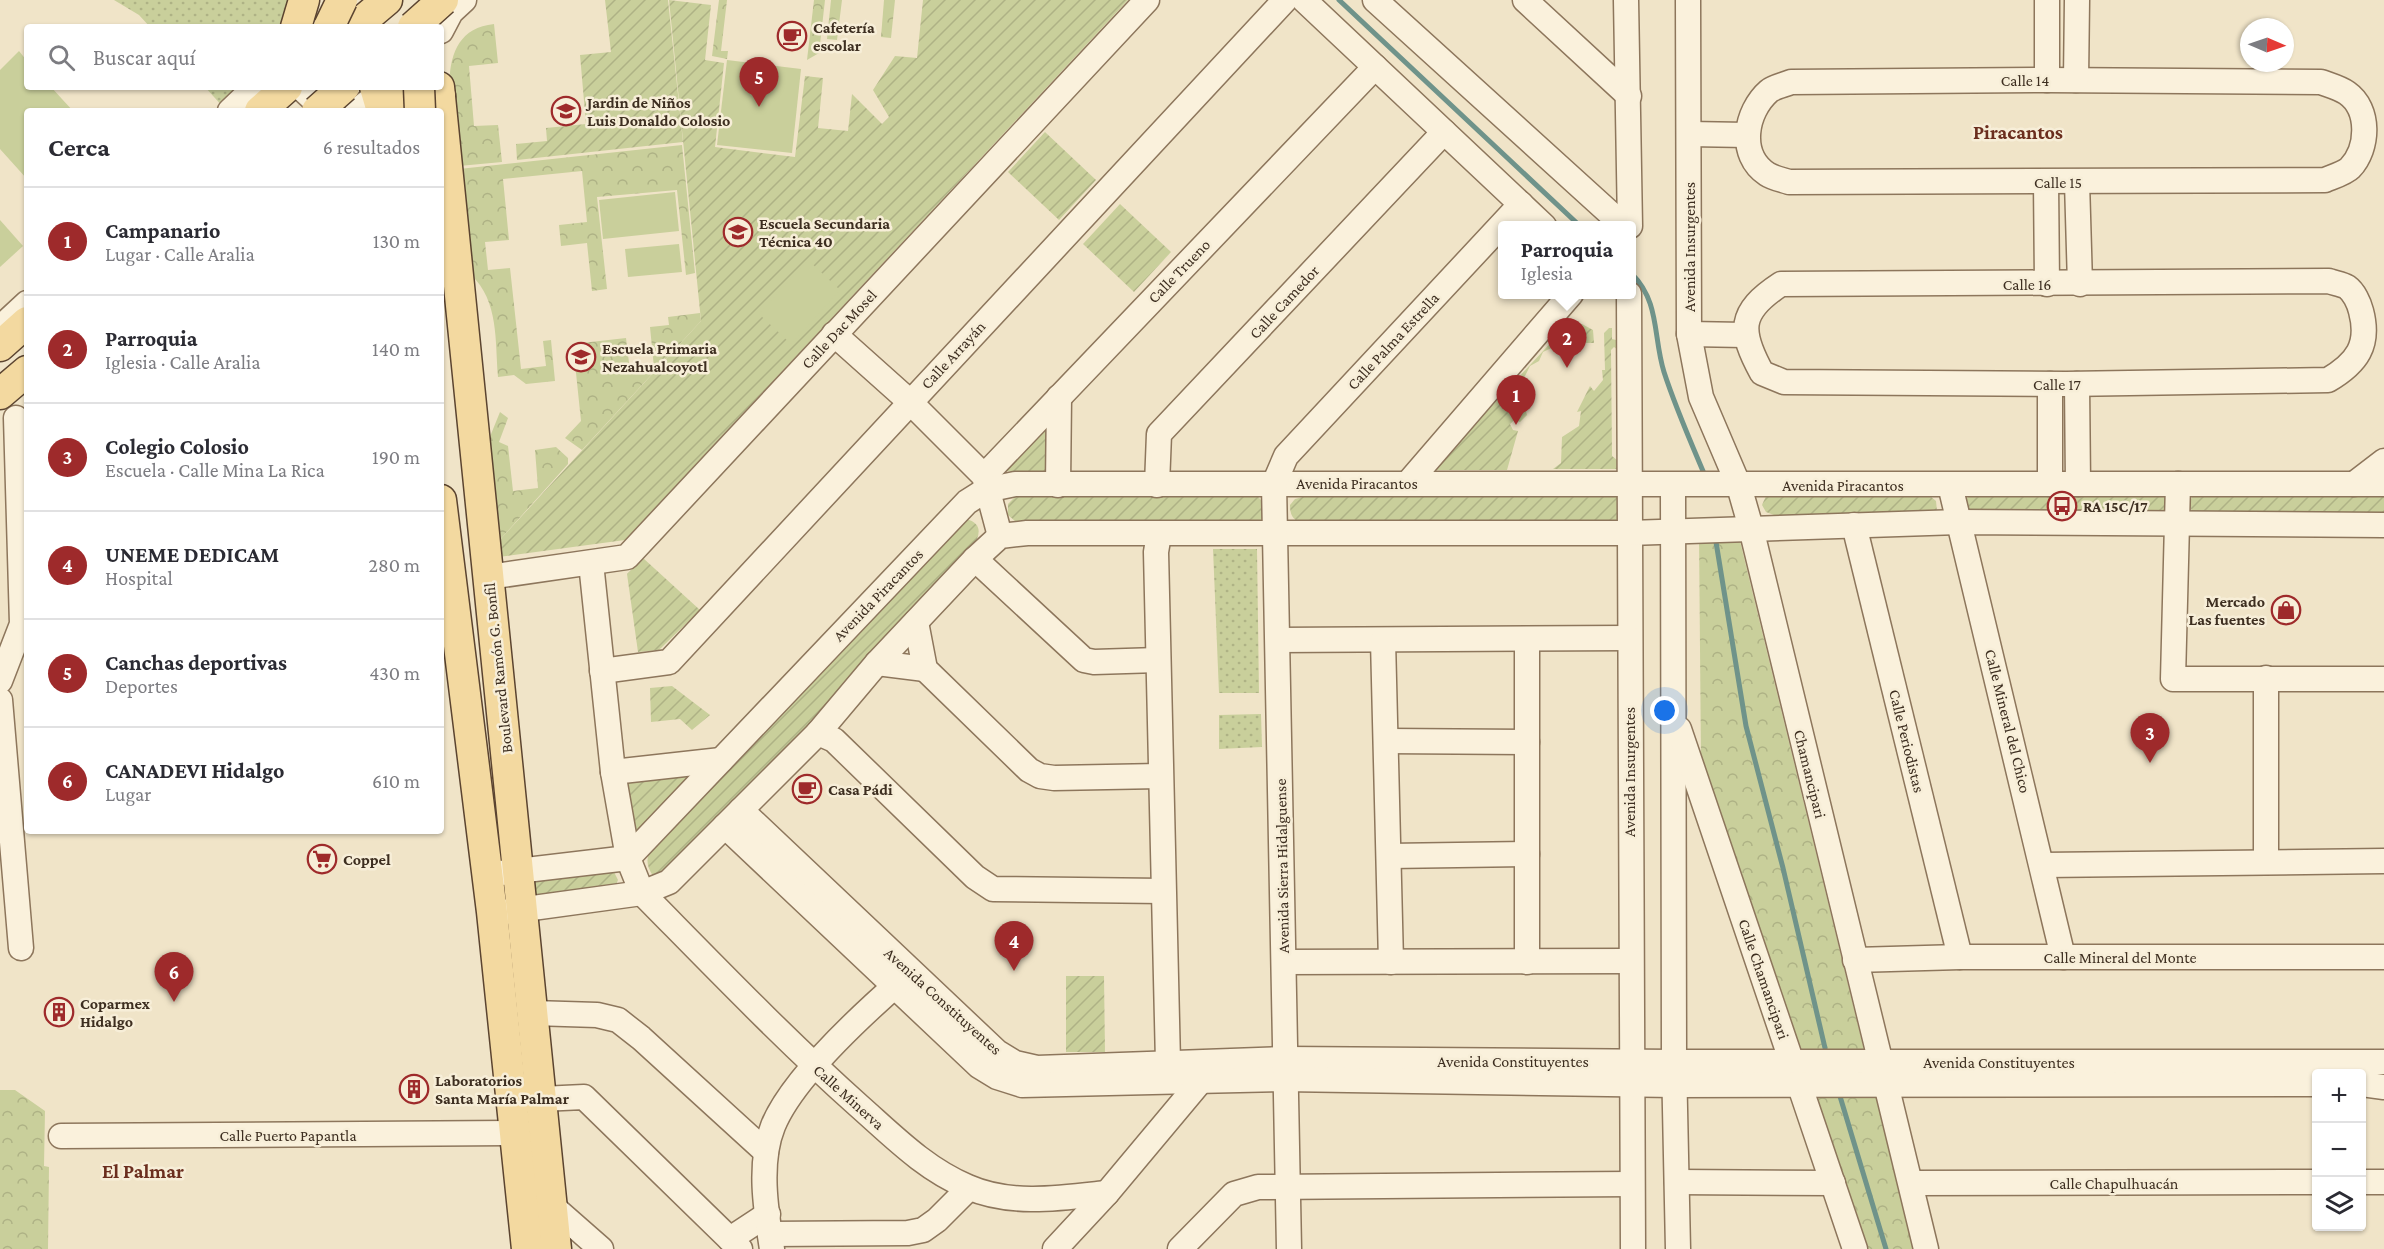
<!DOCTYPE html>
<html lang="es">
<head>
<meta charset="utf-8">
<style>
	:root { --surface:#fff; --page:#f7f7f7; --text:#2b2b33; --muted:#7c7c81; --line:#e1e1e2; --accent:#9e2a2b }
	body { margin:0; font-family:"Crimson Pro",serif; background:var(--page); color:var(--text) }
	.controls { position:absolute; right:18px; bottom:18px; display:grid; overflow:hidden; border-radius:6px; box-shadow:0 2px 4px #0004 }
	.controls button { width:54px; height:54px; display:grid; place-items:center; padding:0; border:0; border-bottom:2px solid var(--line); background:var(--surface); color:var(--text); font:30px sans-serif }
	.compass { position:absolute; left:2240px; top:18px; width:54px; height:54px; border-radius:50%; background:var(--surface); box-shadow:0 2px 4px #0004; rotate:92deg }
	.you { position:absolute; left:1665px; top:711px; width:21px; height:21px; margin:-15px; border:4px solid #fff; border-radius:50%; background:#1a73e8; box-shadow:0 0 0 9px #1a73e833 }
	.badge { display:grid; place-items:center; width:39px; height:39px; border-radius:50%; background:var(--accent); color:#fff; font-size:20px; font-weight:700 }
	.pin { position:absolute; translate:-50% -50px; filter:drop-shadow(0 2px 3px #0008) }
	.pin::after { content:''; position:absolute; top:32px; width:21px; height:18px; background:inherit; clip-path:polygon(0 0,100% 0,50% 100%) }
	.popup { position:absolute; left:1498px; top:221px; width:138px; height:78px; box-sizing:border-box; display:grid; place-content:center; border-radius:6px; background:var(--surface); filter:drop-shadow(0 2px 4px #0005); font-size:20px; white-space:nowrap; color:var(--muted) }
	.popup b { font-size:22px; color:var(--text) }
	.popup::after { content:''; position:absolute; left:50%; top:100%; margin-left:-12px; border:12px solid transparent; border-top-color:var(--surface) }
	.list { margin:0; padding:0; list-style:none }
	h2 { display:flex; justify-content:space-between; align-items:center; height:78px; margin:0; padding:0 24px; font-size:26px }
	h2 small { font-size:20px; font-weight:400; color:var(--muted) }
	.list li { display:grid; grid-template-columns:39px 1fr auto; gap:18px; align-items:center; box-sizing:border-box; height:108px; padding:0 24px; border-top:2px solid var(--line) }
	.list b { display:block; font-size:22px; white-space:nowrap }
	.list p { margin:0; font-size:20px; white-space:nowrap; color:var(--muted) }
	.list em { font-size:20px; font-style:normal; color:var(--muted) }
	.icon { flex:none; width:33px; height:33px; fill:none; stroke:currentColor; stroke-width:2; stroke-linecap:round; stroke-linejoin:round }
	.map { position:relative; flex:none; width:2384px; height:1249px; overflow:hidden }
	.search { position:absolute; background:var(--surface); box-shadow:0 2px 4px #0004; left:24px; top:24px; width:420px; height:66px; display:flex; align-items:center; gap:15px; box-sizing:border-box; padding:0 21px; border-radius:6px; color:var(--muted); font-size:22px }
	.panel { position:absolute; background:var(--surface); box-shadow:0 2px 4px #0004; left:24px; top:108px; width:420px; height:726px; border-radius:6px }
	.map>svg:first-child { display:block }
	.grass { fill:url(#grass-dots) }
	.forest { fill:url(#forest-crowns) }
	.garden { fill:url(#garden-furrows) }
	.pitch { fill:#c9cf9b }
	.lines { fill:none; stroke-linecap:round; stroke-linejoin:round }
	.stream { stroke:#6f938a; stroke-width:5 }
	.minor-casing { stroke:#8d765c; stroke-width:27 }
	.major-casing { stroke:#5b4430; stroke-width:33 }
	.minor { stroke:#faf1dc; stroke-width:24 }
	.major { stroke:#f3d9a0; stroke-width:30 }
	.major-bridge-casing { stroke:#5b4430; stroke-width:33; stroke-linecap:butt }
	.major-bridge { stroke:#f3d9a0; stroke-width:30 }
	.labels { text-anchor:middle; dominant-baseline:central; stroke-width:5; stroke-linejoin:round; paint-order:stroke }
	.poi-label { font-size:16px; font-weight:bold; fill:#3d2e20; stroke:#f7eed8; text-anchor:start }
	.street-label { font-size:16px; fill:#3d2e20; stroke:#f7eed8 }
	.quarter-label { font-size:20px; font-weight:bold; fill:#6b2e1e; stroke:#f7eed8 }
</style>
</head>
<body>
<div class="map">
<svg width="2384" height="1249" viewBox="0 0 2384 1249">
	<defs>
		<pattern id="grass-dots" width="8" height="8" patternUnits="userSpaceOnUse" patternTransform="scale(1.5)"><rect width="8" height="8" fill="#c9cf9b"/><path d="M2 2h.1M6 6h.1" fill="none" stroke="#aeb285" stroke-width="1.8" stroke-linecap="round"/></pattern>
		<pattern id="forest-crowns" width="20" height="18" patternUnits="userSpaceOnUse" patternTransform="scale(1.5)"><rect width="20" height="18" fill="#c9cf9b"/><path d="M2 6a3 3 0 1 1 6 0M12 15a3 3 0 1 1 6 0" fill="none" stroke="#aeb285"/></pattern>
		<pattern id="garden-furrows" width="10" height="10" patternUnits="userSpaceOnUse" patternTransform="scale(1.5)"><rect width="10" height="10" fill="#c9cf9b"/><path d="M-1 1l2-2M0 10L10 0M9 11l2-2" fill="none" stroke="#aeb285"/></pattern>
	</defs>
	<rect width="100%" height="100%" fill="#f0e4c8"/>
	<g class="grass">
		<path d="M114,0H292L285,27H150L139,15Z"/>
		<path d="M205,87H252L223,107Z"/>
		<path d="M1213,549H1257L1259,693H1219Z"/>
		<path d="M1261,714L1262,747L1219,749V715Z"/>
	</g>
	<g class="forest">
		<path d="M719,0H727L721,51H728L727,59L712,56Z"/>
		<path d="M814,0H825L819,53L807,60Z"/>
		<path d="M831,0H842L837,40L827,39Z"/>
		<path d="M884,0H895L891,38L881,37Z"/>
		<path d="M494,24L498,63L469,66L474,126L498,125L502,162L459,166C454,121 427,31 494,24Z"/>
		<path d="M682,145L695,273L686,275L677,190L597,197L607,289L592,291L587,243L561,246L559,225L587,222L582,171L503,179L509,240L485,242L488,270L510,268L521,369L546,366L543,341L551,340L555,381L526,384L514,375L498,377C495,341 499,301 471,275L459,169Z"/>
		<path d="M700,313L701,321L582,450L565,438L581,421L573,344L626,338L630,371L654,368L650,327L669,325L668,317Z"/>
		<path d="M500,412L508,418L499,442L508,446L513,491L538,488L535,450L556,447L568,458V464L497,543L487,444Z"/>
		<path d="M1699,536L1739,537L1864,1050H1798L1701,762Z"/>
		<path d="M1877,1089L1916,1249H1864L1812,1091Z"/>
		<path d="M0,1090H15L45,1111L44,1166L49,1167L48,1249H0Z"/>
	</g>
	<g class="garden">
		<path d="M605,0H668L683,142L517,160L516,144L547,141L546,128L586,124L580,55L611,52Z"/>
		<path d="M669,0L711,5L705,60L724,63L715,147L795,157L805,76L823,78L818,128L848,131L852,94L882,124L889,117L873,90L895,56L917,58L923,0H1128L625,540L499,557L497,543L701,321Z"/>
		<path d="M1045,132L1096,180L1059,220L1008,172Z"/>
		<path d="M1120,204L1171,252L1134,292L1083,244Z"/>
		<path d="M1582,324L1593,330L1594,343H1586L1580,337L1566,334L1575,325Z"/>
		<path d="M1609,328H1612V339L1616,340L1617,349L1614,347L1611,350L1612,456L1617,460V469H1553L1561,463L1562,437L1579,426L1581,411L1577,412L1590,386L1594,391L1603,380L1602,370H1605L1604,333Z"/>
		<path d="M1557,336L1562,343L1543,352L1539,361L1530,366L1523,380L1527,396L1524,404L1527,415L1520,422L1514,420L1510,424L1513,430L1518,431L1507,470H1432Z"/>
		<path d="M1050,420L1048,472L1003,471Z"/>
		<path d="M1256,494L1264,504V517L1257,523L1026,525L1015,521L1008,515V504L1015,497L1024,495Z"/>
		<path d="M1774,494L1930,496L1936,501L1937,511L1930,515H1774L1766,512L1762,505L1766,496Z"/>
		<path d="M2384,494V513L2200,514L2192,511L2189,504L2192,497L2200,495Z"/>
		<path d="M1974,495L2164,496L2169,501V507L2164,512L1967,511L1966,498Z"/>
		<path d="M1306,496L1619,497L1618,524H1304C1293,520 1290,516 1290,505L1295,499Z"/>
		<path d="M966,519C982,523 981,534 973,546L675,869L653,876C646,865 646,859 651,847Z"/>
		<path d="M643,558L700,610L659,650L638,652L627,574Z"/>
		<path d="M672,686L710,715L692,730L680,719L651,722L650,688Z"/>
		<path d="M694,774L632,841L625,781Z"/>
		<path d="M613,870L618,880L615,886L535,897L533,880Z"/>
		<path d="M1066,976H1104L1105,1052H1066Z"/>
	</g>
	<g class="pitch">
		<path d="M19,51L27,61V87H51L73,111H27V179L0,149V70Z"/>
		<path d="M727,60L801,69L792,153L717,145Z"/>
		<path d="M675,192L679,231L603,239L599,200Z"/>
		<path d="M0,220L23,246L0,267Z"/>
		<path d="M679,244L682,272L628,277L625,249Z"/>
		<path d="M808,260L840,290L791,344L759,314Z"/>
	</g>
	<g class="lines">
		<g class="stream">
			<path d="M1339,0L1580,226"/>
			<path d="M1632,274C1660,302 1653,337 1664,372C1675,406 1689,438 1703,471"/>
			<path d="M1716,542L1746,726L1783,868L1825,1048"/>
			<path d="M1839,1093L1886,1249"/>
		</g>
		<g class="minor-casing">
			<g id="minor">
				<path d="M1304,0L1544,226"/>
				<path d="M1375,0L1624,226"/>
				<path d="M1525,0L1629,96"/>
				<path d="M1626,0L1630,226"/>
				<path d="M1688,0L1689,334L1701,397L1739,486L1751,528L1926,1249"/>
				<path d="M441,31L451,12L464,0"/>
				<path d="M2047,80L2321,82C2329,85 2340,88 2347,93C2370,109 2369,148 2350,168C2345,173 2332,177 2325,180L1789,182C1783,180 1773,178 1767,174C1738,155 1745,112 1769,91C1774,87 1784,85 1791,82Z"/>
				<path d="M2047,80V0"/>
				<path d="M2076,80L2077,0"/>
				<path d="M300,87L313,99L319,111"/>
				<path d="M230,111L255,87"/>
				<path d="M357,111L386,87"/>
				<path d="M1689,134L1747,135"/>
				<path d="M2046,182L2047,284"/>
				<path d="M2077,182L2080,284"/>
				<path d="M2329,281C2334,283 2342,284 2347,287C2354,292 2359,303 2361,311C2370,345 2357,363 2328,380L2066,384L1784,382L1762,373C1739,331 1738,312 1781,284Z"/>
				<path d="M1629,294L1633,1249"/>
				<path d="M0,328L27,303"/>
				<path d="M834,334L909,401L984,476L1000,536"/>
				<path d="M1689,334L1745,335"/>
				<path d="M2077,384L2078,484"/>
				<path d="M984,476L1375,67"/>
				<path d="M1408,483L1571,294"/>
				<path d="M2050,484V384"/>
				<path d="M2178,484L2173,679H2384"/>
				<path d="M2354,484L2384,461"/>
				<path d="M1058,485L1059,397"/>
				<path d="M1157,485L1159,434L1444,132"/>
				<path d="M1673,485L1674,1062L1678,1249"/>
				<path d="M1950,485L2063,957"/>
				<path d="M1854,525L1960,957"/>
				<path d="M1159,534L1156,552L1168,1063"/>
				<path d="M975,559L1084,660L1094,662L1158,660"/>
				<path d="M591,563L613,772L628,858L642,893C713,965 784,1039 859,1106C894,1137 925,1169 968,1187C1011,1206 1062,1198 1107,1193"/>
				<path d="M489,577L627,557L1147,0"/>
				<path d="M916,622L925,669L1029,770L1040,776L1054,778L1160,776"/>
				<path d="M1527,639V962"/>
				<path d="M1278,640L1629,638"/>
				<path d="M1383,640L1391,962"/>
				<path d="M877,663L925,669"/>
				<path d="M602,671L669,662L1285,0"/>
				<path d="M2266,678V861"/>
				<path d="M0,681L22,624L16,418"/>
				<path d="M0,700L21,948"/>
				<path d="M1679,729L1855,1249"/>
				<path d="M818,733L834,740L975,877L993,889L1163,891"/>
				<path d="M1386,741L1527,742"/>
				<path d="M613,772L721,760"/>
				<path d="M741,810L997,1052L1015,1063L1037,1068L1284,1059L1674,1062H2384"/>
				<path d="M725,826L979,1066L997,1077L1022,1085L1284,1079L1674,1085L2316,1084"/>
				<path d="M1389,856L1527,854"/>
				<path d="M2043,865L2384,861"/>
				<path d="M501,873L628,858L967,502L986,490L1015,484H2384"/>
				<path d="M504,912L642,893L669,882L818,733L877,663L975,559L1000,536L1027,533H1629L1959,522L2384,525"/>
				<path d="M1855,960L1960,957H2384"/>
				<path d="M1284,962L1630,961"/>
				<path d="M533,1013L597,1015L618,1020L641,1038L766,1152"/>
				<path d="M2362,1084L2384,1087"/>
				<path d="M541,1099L584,1097L740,1249"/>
				<path d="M61,1136L515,1133"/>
				<path d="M1677,1182L1833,1183"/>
				<path d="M2362,1182H2384"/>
				<path d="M1911,1183L2316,1182"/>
				<path d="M552,1206L601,1249"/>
				<path d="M770,1234L908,1233L923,1230L937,1220L969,1188"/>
				<path d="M730,1239L768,1214"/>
				<path d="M772,1249C766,1211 758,1163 773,1126C792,1079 865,1012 904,978"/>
				<path d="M1055,1249L1107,1193L1199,1083L1200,1073"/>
				<path d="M1180,1249L1234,1194L1258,1187L1632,1184"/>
				<path d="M1289,1249L1274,484L1286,456L1521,204"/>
			</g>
		</g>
		<g class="major-casing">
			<g id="major">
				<path d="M296,27L304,0"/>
				<path d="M355,27L387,0"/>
				<path d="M375,87L382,111"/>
				<path d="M439,87L556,1249"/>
				<path d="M260,111L287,87"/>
				<path d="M391,111L402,99L415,90L440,96"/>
				<path d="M0,346L27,322"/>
				<path d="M0,394L27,371"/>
				<path d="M441,500L492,912L527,1249"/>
			</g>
		</g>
		<use href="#minor" class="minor"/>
		<use href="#major" class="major"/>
		<g class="major-bridge-casing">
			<g id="major-bridge">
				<path d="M329,27L342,0"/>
				<path d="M413,27L443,0"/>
				<path d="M419,87L420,111"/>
				<path d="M317,111L344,87"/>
			</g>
		</g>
		<use href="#major-bridge" class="major-bridge"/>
	</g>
	<defs>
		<g id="cafe-ring" transform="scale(1.5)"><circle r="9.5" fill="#f7eed8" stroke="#9e2a2b" stroke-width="1.5"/><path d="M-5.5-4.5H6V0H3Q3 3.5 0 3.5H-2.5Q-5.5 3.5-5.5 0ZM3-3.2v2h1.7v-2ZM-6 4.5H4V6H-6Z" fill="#9e2a2b"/></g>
		<g id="school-ring" transform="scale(1.5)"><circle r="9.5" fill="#f7eed8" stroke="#9e2a2b" stroke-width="1.5"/><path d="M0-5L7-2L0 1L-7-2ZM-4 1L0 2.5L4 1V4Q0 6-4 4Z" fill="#9e2a2b"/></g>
		<g id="bus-ring" transform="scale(1.5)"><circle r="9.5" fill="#f7eed8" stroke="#9e2a2b" stroke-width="1.5"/><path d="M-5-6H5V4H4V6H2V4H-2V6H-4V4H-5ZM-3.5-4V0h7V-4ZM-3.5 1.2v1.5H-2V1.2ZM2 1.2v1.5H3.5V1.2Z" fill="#9e2a2b"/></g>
		<g id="shop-ring" transform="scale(1.5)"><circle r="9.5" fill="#f7eed8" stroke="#9e2a2b" stroke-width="1.5"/><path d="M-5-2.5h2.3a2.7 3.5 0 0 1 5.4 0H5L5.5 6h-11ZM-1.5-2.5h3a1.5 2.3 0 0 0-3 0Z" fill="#9e2a2b"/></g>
		<g id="supermarket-ring" transform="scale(1.5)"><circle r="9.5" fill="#f7eed8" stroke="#9e2a2b" stroke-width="1.5"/><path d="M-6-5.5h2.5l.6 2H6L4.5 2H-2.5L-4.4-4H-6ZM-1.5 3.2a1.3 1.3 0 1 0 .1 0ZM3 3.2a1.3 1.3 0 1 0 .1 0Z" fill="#9e2a2b"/></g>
		<g id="building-ring" transform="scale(1.5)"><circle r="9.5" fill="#f7eed8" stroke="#9e2a2b" stroke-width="1.5"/><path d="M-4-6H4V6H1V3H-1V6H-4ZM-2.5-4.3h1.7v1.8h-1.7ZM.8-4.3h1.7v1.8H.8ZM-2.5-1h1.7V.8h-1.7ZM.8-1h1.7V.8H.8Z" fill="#9e2a2b"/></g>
	</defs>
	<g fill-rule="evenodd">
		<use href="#cafe-ring" x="792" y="36"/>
		<use href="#school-ring" x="566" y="111"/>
		<use href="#school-ring" x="738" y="232"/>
		<use href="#school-ring" x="581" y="357"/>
		<use href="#bus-ring" x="2062" y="506"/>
		<use href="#shop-ring" x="2286" y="610"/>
		<use href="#cafe-ring" x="807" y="789"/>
		<use href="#supermarket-ring" x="322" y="859"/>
		<use href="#building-ring" x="59" y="1012"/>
		<use href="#building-ring" x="414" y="1089"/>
	</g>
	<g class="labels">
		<g class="poi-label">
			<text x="813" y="27">Cafetería<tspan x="813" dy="18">escolar</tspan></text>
			<text x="587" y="102">Jardin de Niños<tspan x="587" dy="18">Luis Donaldo Colosio</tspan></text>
			<text x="759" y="223">Escuela Secundaria<tspan x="759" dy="18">Técnica 40</tspan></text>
			<text x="602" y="348">Escuela Primaria<tspan x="602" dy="18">Nezahualcoyotl</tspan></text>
			<text x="2083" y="506">RA 15C/17</text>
			<text x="2265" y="601" text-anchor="end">Mercado<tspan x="2265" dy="18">Las fuentes</tspan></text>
			<text x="828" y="789">Casa Pádi</text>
			<text x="343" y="859">Coppel</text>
			<text x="80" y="1003">Coparmex<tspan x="80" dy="18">Hidalgo</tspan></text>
			<text x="435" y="1080">Laboratorios<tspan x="435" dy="18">Santa María Palmar</tspan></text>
		</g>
		<g class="street-label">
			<text x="2025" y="80">Calle 14</text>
			<text x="2058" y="182">Calle 15</text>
			<text transform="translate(1689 247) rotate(-90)">Avenida Insurgentes</text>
			<text transform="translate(1179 271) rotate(-46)">Calle Trueno</text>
			<text x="2027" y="284">Calle 16</text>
			<text transform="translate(1284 302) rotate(-47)">Calle Camedor</text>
			<text transform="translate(839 329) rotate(-47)">Calle Dac Mosel</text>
			<text transform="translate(1393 341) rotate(-47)">Calle Palma Estrella</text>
			<text transform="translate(953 355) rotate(-47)">Calle Arrayán</text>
			<text x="2057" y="384">Calle 17</text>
			<text x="1357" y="483">Avenida Piracantos</text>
			<text x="1843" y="485">Avenida Piracantos</text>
			<text transform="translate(878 595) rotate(-46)">Avenida Piracantos</text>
			<text transform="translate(498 668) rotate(-96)">Boulevard Ramón G. Bonfil</text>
			<text transform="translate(2008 721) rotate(76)">Calle Mineral del Chico</text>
			<text transform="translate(1907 741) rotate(76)">Calle Periodistas</text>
			<text transform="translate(1629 772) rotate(-90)">Avenida Insurgentes</text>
			<text transform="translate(1810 774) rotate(76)">Chamancipari</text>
			<text transform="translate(1282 866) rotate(-91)">Avenida Sierra Hidalguense</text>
			<text x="2120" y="957">Calle Mineral del Monte</text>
			<text transform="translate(1764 979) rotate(71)">Calle Chamancipari</text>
			<text transform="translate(943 1001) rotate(42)">Avenida Constituyentes</text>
			<text x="1513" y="1061">Avenida Constituyentes</text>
			<text x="1999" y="1062">Avenida Constituyentes</text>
			<text transform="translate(849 1097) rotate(42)">Calle Minerva</text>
			<text x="288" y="1135">Calle Puerto Papantla</text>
			<text x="2114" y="1183">Calle Chapulhuacán</text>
		</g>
		<g class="quarter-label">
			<text x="2018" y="132">Piracantos</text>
			<text x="143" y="1171">El Palmar</text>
		</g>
	</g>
</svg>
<div class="controls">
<button>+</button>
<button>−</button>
<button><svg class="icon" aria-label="layers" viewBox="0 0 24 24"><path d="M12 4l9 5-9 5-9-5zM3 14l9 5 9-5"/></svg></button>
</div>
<svg class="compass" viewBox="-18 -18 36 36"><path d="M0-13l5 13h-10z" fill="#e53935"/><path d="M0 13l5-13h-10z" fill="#7c7c81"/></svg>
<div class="you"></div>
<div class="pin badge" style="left:1516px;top:425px">1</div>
<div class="pin badge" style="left:1567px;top:368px">2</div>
<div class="popup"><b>Parroquia</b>Iglesia</div>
<div class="pin badge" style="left:2150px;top:763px">3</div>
<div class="pin badge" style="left:1014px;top:971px">4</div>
<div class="pin badge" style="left:759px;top:107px">5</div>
<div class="pin badge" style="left:174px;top:1002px">6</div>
<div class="search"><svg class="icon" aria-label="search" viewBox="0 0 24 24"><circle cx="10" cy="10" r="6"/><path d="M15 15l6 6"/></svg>Buscar aquí</div>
<section class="panel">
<h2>Cerca<small>6 resultados</small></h2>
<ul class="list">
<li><span class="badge">1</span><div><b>Campanario</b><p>Lugar · Calle Aralia</p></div><em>130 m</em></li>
<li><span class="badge">2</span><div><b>Parroquia</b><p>Iglesia · Calle Aralia</p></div><em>140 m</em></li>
<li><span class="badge">3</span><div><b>Colegio Colosio</b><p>Escuela · Calle Mina La Rica</p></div><em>190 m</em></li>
<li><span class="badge">4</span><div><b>UNEME DEDICAM</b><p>Hospital</p></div><em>280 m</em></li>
<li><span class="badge">5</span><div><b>Canchas deportivas</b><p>Deportes</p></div><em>430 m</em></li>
<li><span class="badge">6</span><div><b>CANADEVI Hidalgo</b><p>Lugar</p></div><em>610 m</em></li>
</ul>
</section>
</div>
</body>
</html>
